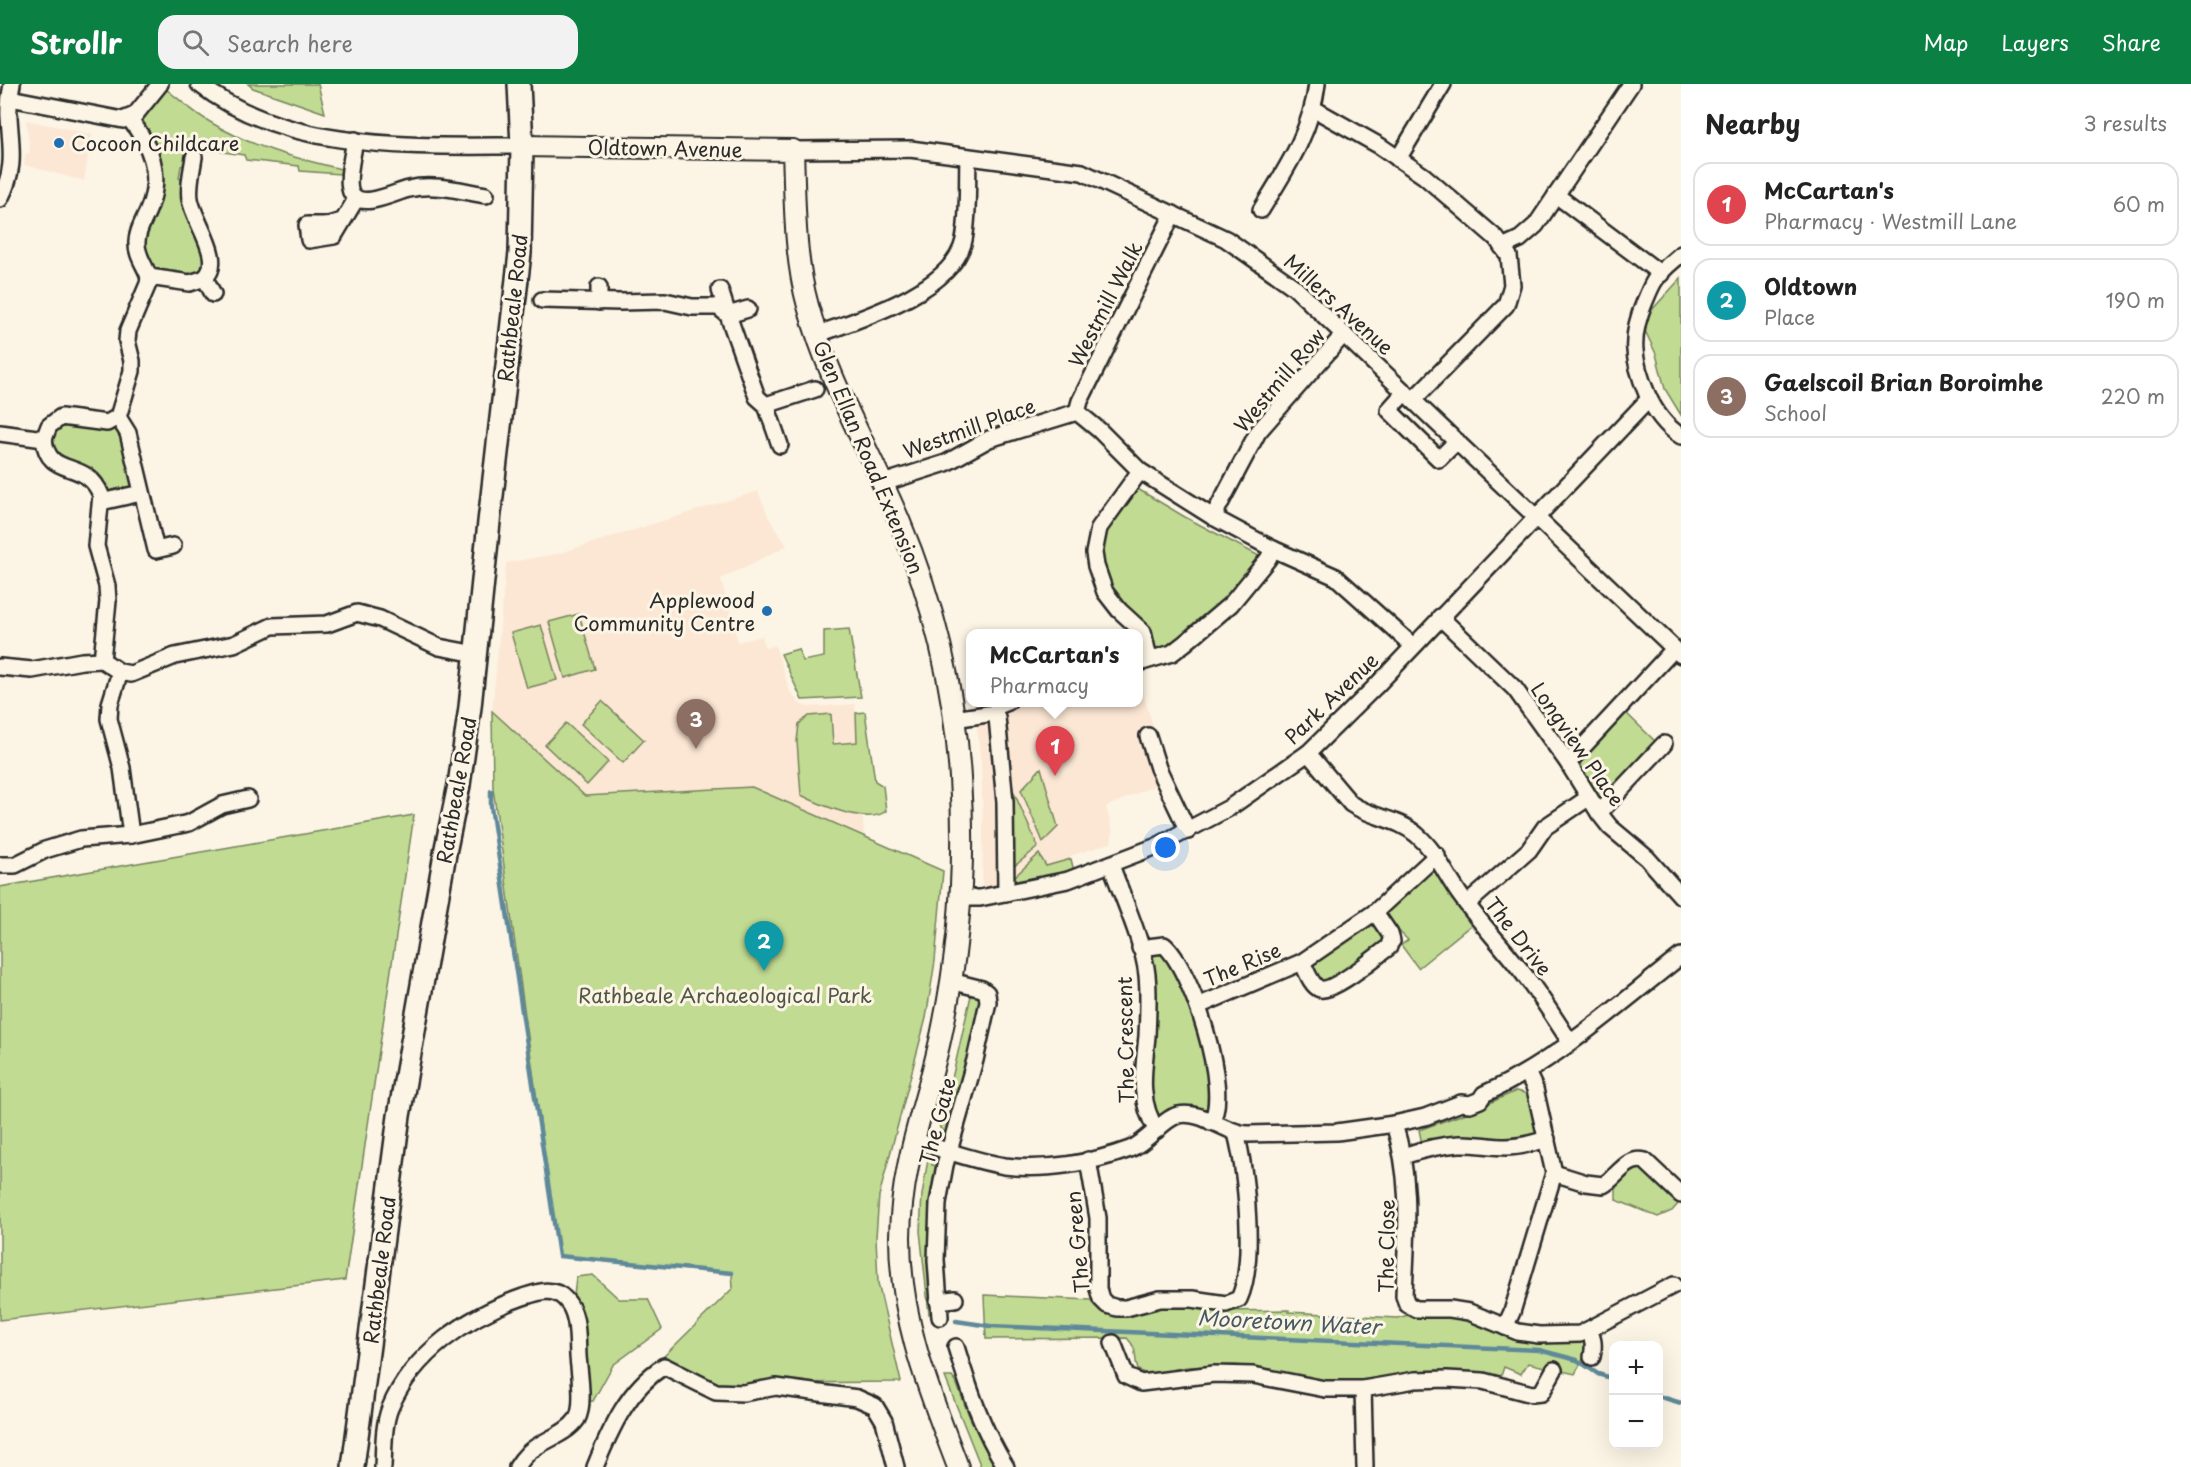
<!DOCTYPE html>
<html lang="en">
<head>
<meta charset="utf-8">
<style>
	:root { --surface:#fff; --page:#f2f2f2; --text:#222; --muted:#767676; --line:#e0e0e0; --accent:#0b8043 }
	body { margin:0; font-family:"Playpen Sans",sans-serif; background:var(--page); color:var(--text) }
	.controls { position:absolute; right:18px; bottom:18px; display:grid; overflow:hidden; border-radius:12px; box-shadow:0 6px 24px #0002 }
	.controls button { width:54px; height:54px; display:grid; place-items:center; padding:0; border:0; border-bottom:2px solid var(--line); background:var(--surface); color:var(--text); font:30px sans-serif }
	.you { position:absolute; left:1166px; top:764px; width:21px; height:21px; margin:-15px; border:4px solid #fff; border-radius:50%; background:#1a73e8; box-shadow:0 0 0 9px #1a73e833 }
	.badge { display:grid; place-items:center; width:39px; height:39px; border-radius:50%; background:var(--accent); color:#fff; font-size:20px; font-weight:700 }
	.pin { position:absolute; translate:-50% -50px; filter:drop-shadow(0 2px 3px #0008) }
	.pin::after { content:''; position:absolute; top:32px; width:21px; height:18px; background:inherit; clip-path:polygon(0 0,100% 0,50% 100%) }
	.popup { position:absolute; left:966px; top:545px; width:177px; height:78px; box-sizing:border-box; display:grid; place-content:center; border-radius:12px; background:var(--surface); filter:drop-shadow(0 2px 4px #0005); font-size:20px; white-space:nowrap; color:var(--muted) }
	.popup b { font-size:22px; color:var(--text) }
	.popup::after { content:''; position:absolute; left:50%; top:100%; margin-left:-12px; border:12px solid transparent; border-top-color:var(--surface) }
	.list { margin:0; padding:0; list-style:none }
	h2 { display:flex; justify-content:space-between; align-items:center; height:78px; margin:0; padding:0 24px; font-size:26px }
	h2 small { font-size:20px; font-weight:400; color:var(--muted) }
	.list li { display:grid; grid-template-columns:39px 1fr auto; gap:18px; align-items:center; box-sizing:border-box; height:84px; margin:0 12px 12px; padding:0 12px; border:2px solid var(--line); border-radius:18px }
	.list b { display:block; font-size:22px; white-space:nowrap }
	.list p { margin:0; font-size:20px; white-space:nowrap; color:var(--muted) }
	.list em { font-size:20px; font-style:normal; color:var(--muted) }
	.icon { flex:none; width:33px; height:33px; fill:none; stroke:currentColor; stroke-width:2; stroke-linecap:round; stroke-linejoin:round }
	.map { position:relative; flex:none; width:1681px; height:1383px; overflow:hidden }
	header { display:flex; align-items:center; gap:36px; box-sizing:border-box; height:84px; padding:0 30px; background:var(--accent); color:#fff }
	header strong { font-size:28px }
	nav { display:flex; gap:33px; margin-inline-start:auto; font-size:21px }
	.search { width:420px; height:54px; background:var(--page); display:flex; align-items:center; gap:15px; box-sizing:border-box; padding:0 21px; border-radius:18px; color:var(--muted); font-size:22px }
	main { display:flex }
	aside { flex:1; background:var(--surface) }
	.map>svg:first-child { display:block }
	.built { fill:#fce7d4 }
	.green { fill:#c1db92; stroke:#76835e; stroke-width:1.5 }
	.lines { fill:none; stroke-linecap:round; stroke-linejoin:round }
	.stream { stroke:#5f8999; stroke-width:4.5 }
	.minor-casing { stroke:#2b2b2b; stroke-width:20 }
	.tertiary-casing { stroke:#2b2b2b; stroke-width:24 }
	.secondary-casing { stroke:#2b2b2b; stroke-width:26 }
	.minor { stroke:#fcf5e5; stroke-width:15 }
	.tertiary { stroke:#fcf5e5; stroke-width:20 }
	.secondary { stroke:#fcf5e5; stroke-width:21 }
	.poi-dot { fill:#1f6fb2; stroke:#fcf5e5; stroke-width:2 }
	.labels { text-anchor:middle; dominant-baseline:central; stroke-width:6; stroke-linejoin:round; paint-order:stroke }
	.poi-label { font-size:20px; fill:#2b2b2b; stroke:#fcf5e5; text-anchor:start }
	.street-label { font-size:20px; fill:#2b2b2b; stroke:#fcf5e5 }
	.park-label { font-size:20px; fill:#505745; stroke:#fcf5e5 }
	.water-label { font-size:21px; font-style:italic; fill:#455a62; stroke:#fcf5e5 }
</style>
</head>
<body>
<header>
<strong>Strollr</strong>
<div class="search"><svg class="icon" aria-label="search" viewBox="0 0 24 24"><circle cx="10" cy="10" r="6"/><path d="M15 15l6 6"/></svg>Search here</div>
<nav><a>Map</a><a>Layers</a><a>Share</a></nav>
</header>
<main>
<div class="map">
<svg width="1681" height="1383" viewBox="0 0 1681 1383">
	<rect width="100%" height="100%" fill="#fcf5e5"/>
	<filter id="ink" filterUnits="userSpaceOnUse"><feTurbulence type="fractalNoise" baseFrequency=".0167" numOctaves="2"/><feDisplacementMap in="SourceGraphic" scale="12" xChannelSelector="R" yChannelSelector="G"/><feConvolveMatrix kernelMatrix="1 2 1 2 8 2 1 2 1" color-interpolation-filters="sRGB"/></filter>
	<g filter="url(#ink)">
		<g class="built">
			<path d="M26,36L92,50L84,97L24,81L25,71L30,68Z"/>
			<path d="M758,407L769,434L787,462L721,495L738,558L762,552L765,564L775,561L790,607L800,620L808,623L855,620L864,751L752,703L585,712L492,627L506,479L560,469Z"/>
			<path d="M1139,596L1166,684L1172,694L1106,723L1113,748L1111,759L1070,772L1074,787L988,806H982L983,745L981,681L974,619L1139,618Z"/>
		</g>
		<g class="green">
			<path d="M248,0H318L325,29L253,4Z"/>
			<path d="M166,5C180,16 194,29 210,38C251,63 295,74 341,85L340,90L300,87L299,82L246,76L244,71L203,65L201,74L181,82L179,94L183,97L205,168L206,183L197,193L168,191L156,185L148,177L144,168L145,150L160,113L158,71L142,39L145,32Z"/>
			<path d="M1681,194V331L1665,305L1656,270L1641,238Z"/>
			<path d="M69,341L102,346L116,345L122,352L132,401L130,406L112,412L64,377L52,365C52,353 55,343 69,341Z"/>
			<path d="M1136,404L1185,433L1261,473L1229,513L1170,563L1158,566C1150,557 1148,544 1140,535C1131,526 1121,518 1113,508C1108,502 1107,494 1105,487C1095,453 1115,429 1136,404Z"/>
			<path d="M579,530L595,585L565,594L549,538Z"/>
			<path d="M541,541L557,596L527,604L511,549Z"/>
			<path d="M849,545L861,613L802,616L781,570L798,565L803,577L824,573V547Z"/>
			<path d="M602,617L644,656L623,679L581,640Z"/>
			<path d="M492,627L585,712L752,703L943,787L935,877L926,934L879,1112L876,1153L878,1199L901,1298L773,1299L743,1305L720,1302L661,1275L733,1204L732,1189L559,1172L493,704Z"/>
			<path d="M1624,627L1657,659L1605,715L1595,710L1578,683V678Z"/>
			<path d="M865,628L875,697L883,702L886,727C868,742 819,720 801,711L797,657L799,640L809,632L831,630L833,660L857,658L856,629Z"/>
			<path d="M566,639L608,678L587,701L545,661Z"/>
			<path d="M1041,684L1058,743L1043,758L1021,706Z"/>
			<path d="M1013,706L1038,763L1012,784L1010,709Z"/>
			<path d="M414,731L345,1196L0,1236V803Z"/>
			<path d="M1039,770L1046,782L1071,775L1074,787L1013,801L1011,796Z"/>
			<path d="M1433,788H1437L1472,834L1468,837L1471,841L1418,884L1401,861L1408,856C1400,848 1388,839 1387,828L1427,790Z"/>
			<path d="M1371,841L1375,842L1386,853L1382,861L1336,893L1322,898L1319,897L1313,884L1315,877Z"/>
			<path d="M1155,869H1163C1192,916 1211,968 1207,1024L1203,1027L1163,1032L1156,1031L1154,1027L1149,998L1152,876Z"/>
			<path d="M972,907L978,910L980,916L978,929L962,1000L946,1050L940,1044L939,1040L951,999Z"/>
			<path d="M1516,1007L1528,1010L1537,1042L1535,1050L1524,1055L1422,1060L1419,1046L1472,1027Z"/>
			<path d="M928,1075L933,1076L932,1081H937C926,1137 927,1174 933,1229L929,1230L920,1147L922,1111Z"/>
			<path d="M1639,1084L1644,1085L1676,1114L1678,1120L1672,1127L1658,1133L1616,1116V1102L1620,1097Z"/>
			<path d="M593,1191L619,1215H648L662,1245L613,1281L593,1317L586,1318L582,1230L574,1212L576,1193Z"/>
			<path d="M984,1211L1091,1216L1104,1228L1112,1230L1167,1221H1190L1224,1227L1289,1226V1228L1397,1234L1409,1231L1456,1233L1484,1242L1581,1257L1584,1259C1588,1270 1580,1280 1575,1290L1528,1279L1521,1290L1504,1283L1500,1295L1464,1288L1438,1286L1343,1298L1316,1297L1262,1284L1235,1281L1187,1283L1148,1291L1138,1286C1133,1272 1139,1266 1127,1254L986,1255Z"/>
			<path d="M945,1293H952L956,1298L970,1334L996,1383H981Z"/>
		</g>
		<g class="lines">
			<g class="stream">
				<path d="M491,707V722L559,1172L732,1189"/>
				<path d="M956,1237L990,1242L1539,1266L1577,1276L1598,1290L1614,1295"/>
				<path d="M1658,1312L1681,1319"/>
			</g>
			<g class="minor-casing">
				<g id="minor">
					<path d="M199,0C288,69 415,62 522,62"/>
					<path d="M10,14L123,36L135,31L160,0"/>
					<path d="M1314,25L1380,62L1424,92L1496,154L1509,172L1512,201L1506,221L1413,316"/>
					<path d="M129,34C150,61 163,89 149,124C145,135 137,146 137,158C136,171 145,181 149,193L190,199L205,194"/>
					<path d="M355,56C353,69 345,100 352,110C362,126 395,108 409,105C434,99 461,107 486,111"/>
					<path d="M793,66L910,65L1082,88L1226,155L1294,203L1681,571"/>
					<path d="M194,73C192,87 188,101 190,115C194,139 225,175 205,194L213,210"/>
					<path d="M1398,75L1443,0"/>
					<path d="M1556,111L1661,190"/>
					<path d="M0,115C16,84 11,66 9,33C8,22 10,11 12,0"/>
					<path d="M1261,126C1286,85 1311,49 1317,0"/>
					<path d="M342,137L328,141H307L309,156L334,152L356,115"/>
					<path d="M1502,163L1520,155L1536,141L1631,0"/>
					<path d="M1681,170C1672,178 1661,186 1655,196C1651,202 1648,210 1645,217C1630,252 1632,275 1647,310C1654,326 1666,343 1681,352"/>
					<path d="M720,206L728,231L748,225"/>
					<path d="M542,216L620,218L665,217L692,223H718L728,231L757,313L766,321L815,305"/>
					<path d="M599,218V203"/>
					<path d="M818,250C861,235 953,207 964,156C969,129 967,100 968,73"/>
					<path d="M1405,308L1389,326L1439,375L1457,357"/>
					<path d="M766,321L780,361"/>
					<path d="M1077,328L1080,317L1173,130"/>
					<path d="M118,333L128,349L156,466L173,462"/>
					<path d="M0,349L44,355"/>
					<path d="M44,355C48,396 86,373 101,411L96,462L107,502L108,517L102,576"/>
					<path d="M44,355L49,342L61,333L107,339L118,333L132,287V277L127,257L128,247L148,200L149,193"/>
					<path d="M1140,387L1099,444L1094,469L1096,482L1105,508L1119,526L1143,548L1149,575"/>
					<path d="M883,399L946,379L989,355L1077,328L1099,346L1140,387L1213,433L1273,465L1336,493L1413,562"/>
					<path d="M101,418L141,409"/>
					<path d="M1213,433L1258,348L1344,250"/>
					<path d="M1440,533L1515,605L1568,679L1599,729L1610,743L1647,774L1681,812"/>
					<path d="M1139,579L1172,569L1185,559L1231,520L1268,475L1273,465"/>
					<path d="M0,583L32,586L82,577L102,576L120,588L131,590L175,572L234,560L272,542L327,540L357,529L380,535L439,563L476,570"/>
					<path d="M120,588L110,620L109,635L122,684L131,751"/>
					<path d="M994,629L997,633L1005,718L1006,809"/>
					<path d="M954,635L994,629L998,622L1008,618"/>
					<path d="M1148,652L1158,684L1188,747"/>
					<path d="M1308,669L1351,720C1372,734 1398,734 1417,751C1437,768 1445,790 1460,811C1480,839 1505,865 1526,893C1542,914 1556,936 1570,958"/>
					<path d="M1568,679L1674,565"/>
					<path d="M1599,729L1664,660"/>
					<path d="M0,781H15L45,766L81,755L131,751L189,739L222,721L248,715"/>
					<path d="M1111,781C1122,812 1144,860 1147,891C1149,911 1148,932 1147,952C1144,984 1137,1018 1157,1046"/>
					<path d="M960,814H980L1068,796L1157,762L1229,724L1308,669L1375,603L1649,315"/>
					<path d="M1467,820L1529,766L1545,743L1588,714"/>
					<path d="M1140,864L1164,861C1191,883 1232,1008 1211,1038"/>
					<path d="M1302,878C1306,885 1311,902 1320,905C1335,908 1376,872 1389,863L1390,858L1392,857L1390,850L1375,828"/>
					<path d="M1198,922L1302,878L1375,828L1437,771"/>
					<path d="M1394,1040C1413,1099 1406,1152 1404,1212L1407,1220L1416,1225H1450L1469,1228L1518,1248L1539,1251L1580,1250L1674,1201"/>
					<path d="M912,1056C943,1065 973,1077 1005,1082C1045,1087 1092,1079 1130,1065C1148,1058 1163,1035 1178,1031C1203,1026 1224,1049 1248,1050L1337,1048L1394,1040L1425,1033L1461,1019L1470,1020L1480,1016L1484,1010C1556,978 1619,920 1681,872"/>
					<path d="M1403,1072C1421,1066 1440,1061 1459,1060C1475,1059 1490,1063 1506,1063C1520,1063 1534,1059 1547,1055"/>
					<path d="M1088,1076L1098,1134V1205L1101,1215L1107,1221L1117,1224H1126L1160,1215H1192L1226,1220L1239,1215C1256,1179 1246,1088 1236,1049"/>
					<path d="M1554,1089L1586,1099L1603,1101C1617,1094 1626,1072 1645,1077L1681,1111"/>
					<path d="M938,1217L955,1215"/>
					<path d="M940,1233L936,1176L938,1119L945,1081L975,976L988,918L987,909L982,905L951,897"/>
					<path d="M1505,1243L1512,1228L1554,1089L1535,1005L1527,988"/>
					<path d="M1589,1246C1594,1256 1594,1262 1592,1273"/>
					<path d="M1113,1259L1126,1292L1141,1299L1214,1290L1253,1291L1325,1305H1363L1415,1296L1447,1295L1483,1297L1532,1310L1541,1309L1543,1306L1554,1286"/>
					<path d="M956,1263C969,1305 982,1345 1006,1383"/>
					<path d="M1363,1305L1365,1383"/>
					<path d="M383,1383C384,1364 383,1342 390,1324C413,1269 468,1232 523,1213C538,1208 553,1202 565,1215C579,1229 577,1253 578,1272C579,1287 585,1321 577,1335C566,1351 542,1356 528,1369C524,1373 520,1378 517,1383"/>
					<path d="M595,1383C611,1344 628,1305 664,1282L716,1308L743,1309L776,1303L857,1314L875,1322L884,1337L896,1383"/>
				</g>
			</g>
			<g class="tertiary-casing">
				<path id="tertiary" d="M522,62L793,66C795,118 794,172 808,222C828,297 869,365 899,436C933,517 955,606 960,694C966,780 959,868 941,952C926,1022 901,1079 900,1153C900,1238 929,1306 958,1383"/>
			</g>
			<g class="secondary-casing">
				<path id="secondary" d="M353,1383L399,1032L446,764L459,701L470,623L489,438L520,169L522,62L519,0"/>
			</g>
			<use href="#minor" class="minor"/>
			<use href="#tertiary" class="tertiary"/>
			<use href="#secondary" class="secondary"/>
		</g>
	</g>
	<g class="poi-dot">
		<circle cx="59" cy="59" r="6"/>
		<circle cx="767" cy="527" r="6"/>
	</g>
	<g class="labels">
		<g class="poi-label">
			<text x="71" y="59">Cocoon Childcare</text>
			<text x="755" y="516" text-anchor="end">Applewood<tspan x="755" dy="23">Community Centre</tspan></text>
		</g>
		<g class="street-label">
			<text transform="translate(665 64) rotate(1)">Oldtown Avenue</text>
			<text transform="translate(1105 220) rotate(-63)">Westmill Walk</text>
			<text transform="translate(1339 220) rotate(42)">Millers Avenue</text>
			<text transform="translate(512 224) rotate(-84)">Rathbeale Road</text>
			<text transform="translate(1279 296) rotate(-50)">Westmill Row</text>
			<text transform="translate(969 344) rotate(-20)">Westmill Place</text>
			<text transform="translate(869 373) rotate(67)">Glen Ellan Road Extension</text>
			<text transform="translate(1331 614) rotate(-44)">Park Avenue</text>
			<text transform="translate(1578 660) rotate(55)">Longview Place</text>
			<text transform="translate(456 706) rotate(-80)">Rathbeale Road</text>
			<text transform="translate(1519 852) rotate(52)">The Drive</text>
			<text transform="translate(1242 880) rotate(-23)">The Rise</text>
			<text transform="translate(1125 956) rotate(-91)">The Crescent</text>
			<text transform="translate(937 1037) rotate(-75)">The Gate</text>
			<text transform="translate(1077 1158) rotate(-95)">The Green</text>
			<text transform="translate(1386 1162) rotate(-89)">The Close</text>
			<text transform="translate(379 1186) rotate(-83)">Rathbeale Road</text>
		</g>
		<g class="park-label">
			<text x="725" y="911">Rathbeale Archaeological Park</text>
		</g>
		<g class="water-label">
			<text transform="translate(1289 1237) rotate(3)">Mooretown Water</text>
		</g>
	</g>
</svg>
<div class="controls">
<button>+</button>
<button>−</button>
</div>
<div class="you"></div>
<div class="pin badge" style="left:1055px;top:692px;background:#e0444e">1</div>
<div class="popup"><b>McCartan's</b>Pharmacy</div>
<div class="pin badge" style="left:764px;top:887px;background:#0f9aa8">2</div>
<div class="pin badge" style="left:696px;top:665px;background:#8d6e63">3</div>
</div>
<aside>
<h2>Nearby<small>3 results</small></h2>
<ul class="list">
<li><span class="badge" style="background:#e0444e">1</span><div><b>McCartan's</b><p>Pharmacy · Westmill Lane</p></div><em>60 m</em></li>
<li><span class="badge" style="background:#0f9aa8">2</span><div><b>Oldtown</b><p>Place</p></div><em>190 m</em></li>
<li><span class="badge" style="background:#8d6e63">3</span><div><b>Gaelscoil Brian Boroimhe</b><p>School</p></div><em>220 m</em></li>
</ul>
</aside>
</main>
</body>
</html>
